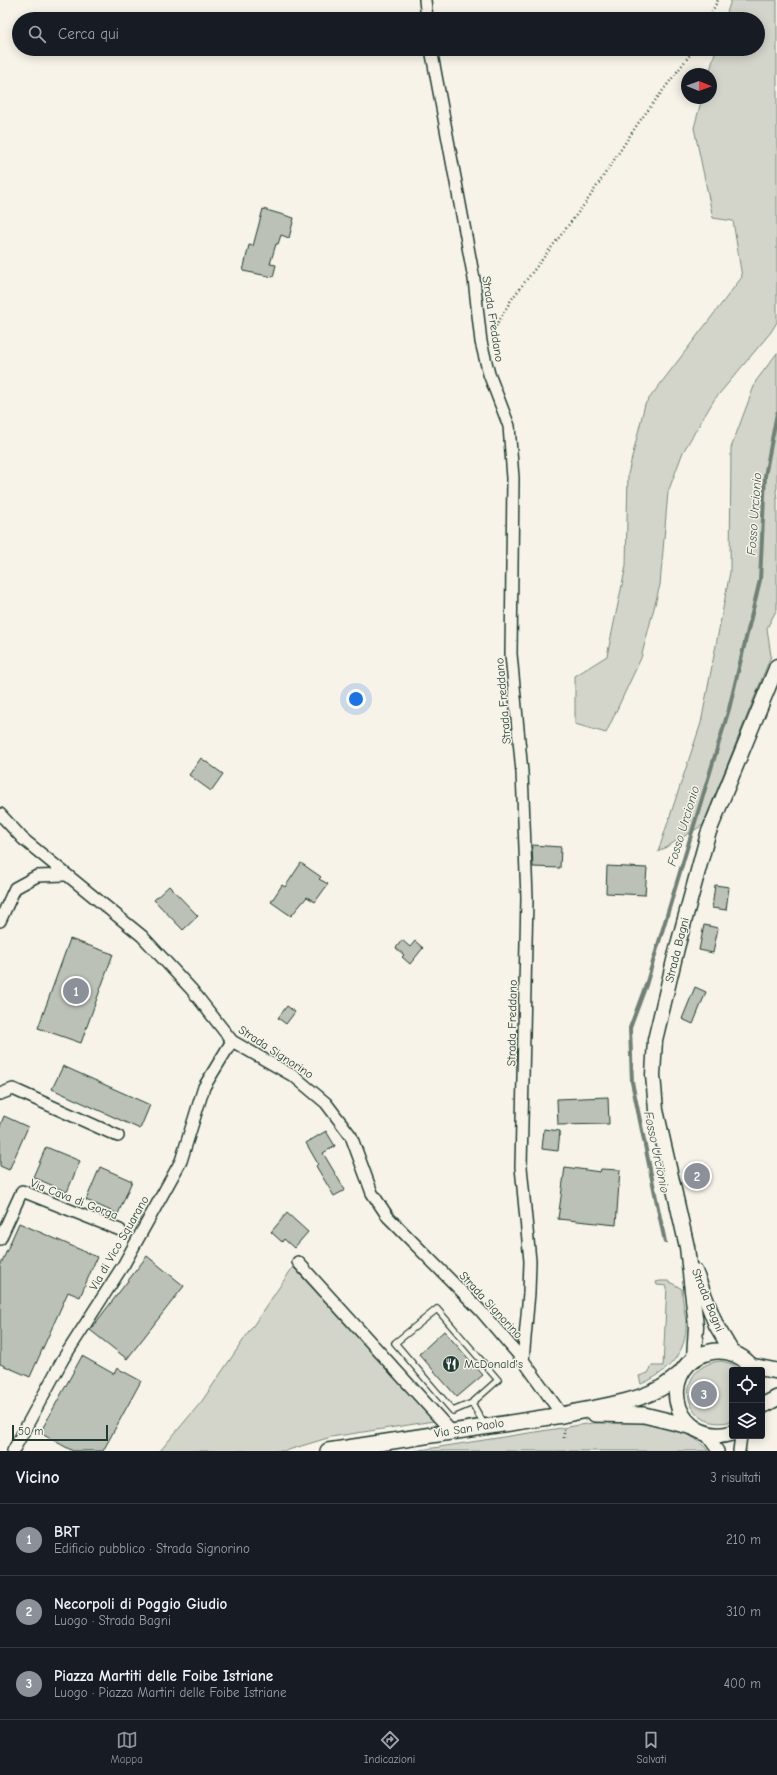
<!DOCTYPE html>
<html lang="it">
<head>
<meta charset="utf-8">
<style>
	:root { --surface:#171b24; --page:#20242c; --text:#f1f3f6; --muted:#9ea1a6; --line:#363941; --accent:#8c9099 }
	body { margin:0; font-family:"Comic Neue",sans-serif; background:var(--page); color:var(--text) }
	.controls { position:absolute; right:12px; bottom:12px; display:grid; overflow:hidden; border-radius:4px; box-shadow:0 2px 10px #0003 }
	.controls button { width:36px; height:36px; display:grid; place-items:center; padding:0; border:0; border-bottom:1px solid var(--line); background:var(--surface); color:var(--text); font:20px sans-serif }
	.compass { position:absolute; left:681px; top:68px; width:36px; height:36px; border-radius:50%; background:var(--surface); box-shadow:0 2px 10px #0003; rotate:91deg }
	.scale { position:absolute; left:12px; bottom:10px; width:96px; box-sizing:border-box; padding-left:4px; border:2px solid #1f3d34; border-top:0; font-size:11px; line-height:14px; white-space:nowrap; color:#1f3d34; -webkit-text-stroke:3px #f7f3e8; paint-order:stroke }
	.you { position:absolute; left:356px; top:699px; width:14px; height:14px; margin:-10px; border:3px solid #fff; border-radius:50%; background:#1a73e8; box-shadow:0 0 0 6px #1a73e833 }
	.badge { display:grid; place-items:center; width:26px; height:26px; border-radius:50%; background:var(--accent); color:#fff; font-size:13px; font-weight:700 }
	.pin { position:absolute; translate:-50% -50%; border:2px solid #fff; box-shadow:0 1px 4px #0006 }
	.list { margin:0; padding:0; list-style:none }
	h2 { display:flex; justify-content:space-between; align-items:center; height:52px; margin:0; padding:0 16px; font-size:17px }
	h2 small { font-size:13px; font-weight:400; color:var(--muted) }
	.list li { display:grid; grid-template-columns:26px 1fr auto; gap:12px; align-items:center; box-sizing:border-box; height:72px; padding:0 16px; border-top:1px solid var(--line) }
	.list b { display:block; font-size:15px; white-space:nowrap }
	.list p { margin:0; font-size:13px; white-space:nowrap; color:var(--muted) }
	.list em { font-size:13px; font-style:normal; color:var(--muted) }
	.icon { flex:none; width:22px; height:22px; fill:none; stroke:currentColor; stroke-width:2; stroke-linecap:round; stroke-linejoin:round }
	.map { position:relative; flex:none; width:777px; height:1451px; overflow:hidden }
	.search { position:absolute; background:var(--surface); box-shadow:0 2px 10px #0003; left:12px; right:12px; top:12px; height:44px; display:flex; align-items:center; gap:10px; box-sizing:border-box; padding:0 14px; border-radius:22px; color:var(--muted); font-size:15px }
	.sheet { height:268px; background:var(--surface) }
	nav { display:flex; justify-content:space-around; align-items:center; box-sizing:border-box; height:56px; border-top:1px solid var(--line); background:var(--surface); font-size:11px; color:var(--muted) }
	nav a { display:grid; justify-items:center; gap:2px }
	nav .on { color:var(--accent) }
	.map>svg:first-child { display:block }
	.green { fill:#d3d5ca; stroke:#79897f }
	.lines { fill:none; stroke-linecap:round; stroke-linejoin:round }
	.stream { stroke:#6f8077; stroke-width:4 }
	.building { fill:#bbc1b6; stroke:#1f3d34 }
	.service-casing { stroke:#1f3d34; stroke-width:8 }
	.minor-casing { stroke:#1f3d34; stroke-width:14 }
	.tertiary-casing { stroke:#1f3d34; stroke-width:17 }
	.secondary-casing { stroke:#1f3d34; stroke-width:18 }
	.path { stroke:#1f3d34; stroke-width:2.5; stroke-dasharray:1 3; stroke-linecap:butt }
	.service { stroke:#f7f3e8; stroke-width:5.5 }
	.minor { stroke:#f7f3e8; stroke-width:11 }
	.tertiary { stroke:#f7f3e8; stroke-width:14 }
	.secondary { stroke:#f7f3e8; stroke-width:15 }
	.labels { text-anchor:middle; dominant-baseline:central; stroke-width:3; stroke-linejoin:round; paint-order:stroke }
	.street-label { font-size:12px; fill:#1f3d34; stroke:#f7f3e8 }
	.poi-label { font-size:12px; fill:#1f3d34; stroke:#f7f3e8; text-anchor:start }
	.water-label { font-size:13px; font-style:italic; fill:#405950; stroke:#f7f3e8 }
</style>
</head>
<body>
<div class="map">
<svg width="777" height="1451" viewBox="0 0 777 1451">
	<rect width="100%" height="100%" fill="#f7f3e8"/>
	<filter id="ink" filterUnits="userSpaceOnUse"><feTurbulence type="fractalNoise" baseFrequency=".025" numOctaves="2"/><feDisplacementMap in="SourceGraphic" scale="8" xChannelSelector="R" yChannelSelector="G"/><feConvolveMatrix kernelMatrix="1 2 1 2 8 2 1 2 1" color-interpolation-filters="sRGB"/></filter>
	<g filter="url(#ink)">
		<g class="green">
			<path d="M731,0H777V322L771,332L714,400L683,452L668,492L660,585L641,658L606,733L575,724V676L607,656L626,566L628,474L645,404L742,277L733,221L713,218L694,128L702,98H711V74H709L716,49H758V19H725Z"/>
			<path d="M777,353V488L776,491L777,500V609L767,628L771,656L703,825L658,852L701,723L730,572L731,448L756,381Z"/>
			<path d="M293,1267L434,1421L331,1437L285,1451H160L202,1401Z"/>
			<path d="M660,1281H668L682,1289C682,1300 685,1312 686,1323C688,1352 666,1374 641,1384L639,1376L648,1373L652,1366H663L667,1286L657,1285L656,1282Z"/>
			<path d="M721,1361L732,1364L741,1370H732V1421C683,1435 670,1366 721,1361Z"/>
			<path d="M644,1422C668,1428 692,1430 708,1451H414L593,1423Z"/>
		</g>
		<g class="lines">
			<path class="stream" d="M665,1242L632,1082L630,1028L646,985L729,709L760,580L765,476L777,413"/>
		</g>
		<g class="building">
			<path d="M263,209L294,218L289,238L281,235L278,244H276L270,264L276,265L273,277L243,271L249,245L253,246Z"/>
			<path d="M201,758L223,774L211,791L189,775Z"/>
			<path d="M532,845L561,847L560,868L533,867Z"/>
			<path d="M301,863L321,877L319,879L328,884L315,902L307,897L291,916L271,902L282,885L285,887Z"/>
			<path d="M607,866L647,868L645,895L606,893Z"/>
			<path d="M715,885L729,887L726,910L712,908Z"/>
			<path d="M169,886L198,916L183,930L154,900Z"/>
			<path d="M704,925L718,928L713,953L699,950Z"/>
			<path d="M70,939L113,954L81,1043L38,1028Z"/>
			<path d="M402,940L410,947L415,941L423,948L410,964L402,957L404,955L396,948Z"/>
			<path d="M695,987L706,992L693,1024L682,1019Z"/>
			<path d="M287,1006L295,1012L286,1024L278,1018Z"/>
			<path d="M63,1066L150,1105L140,1129L52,1089Z"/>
			<path d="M608,1097L609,1124L558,1125L557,1099Z"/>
			<path d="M4,1116L28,1127L9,1170L0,1166V1126Z"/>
			<path d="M544,1129L560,1131L558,1151L542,1149Z"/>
			<path d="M326,1131L335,1146L323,1153L345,1190L334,1196L316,1166L318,1164L306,1143Z"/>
			<path d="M46,1147L80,1161L67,1192L33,1177Z"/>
			<path d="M100,1167L132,1181L118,1214L86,1200Z"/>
			<path d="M565,1167L600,1172L601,1169L620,1170L616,1225L558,1219Z"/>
			<path d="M287,1213L308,1232L294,1248L284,1239L282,1242L271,1232Z"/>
			<path d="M19,1223L97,1257L80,1297L68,1292L30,1377L0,1364V1266Z"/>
			<path d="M147,1256L184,1286L127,1359L90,1330Z"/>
			<path d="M444,1331L483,1375L457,1397L419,1354Z"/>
			<path d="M82,1356L114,1374L117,1368L141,1381L103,1451H73L40,1433Z"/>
		</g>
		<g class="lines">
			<g class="service-casing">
				<g id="service">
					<path d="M437,1309L498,1380L472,1403L453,1411L395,1343Z"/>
					<path d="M472,1403L485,1426"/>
				</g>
			</g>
			<g class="minor-casing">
				<g id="minor">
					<path d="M425,0L427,19"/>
					<path d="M431,49L474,279L481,342L489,374L509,426L513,478L511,654L522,772L527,898L521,1167L530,1261L529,1293L523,1360"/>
					<path d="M0,814L23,839L142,936L192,990L232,1041L295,1077L326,1103L351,1136L372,1193L388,1217L480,1310L523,1360L562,1415"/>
					<path d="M0,921L15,888L37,876L65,875"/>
					<path d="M0,1094L13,1089L118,1136"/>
					<path d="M0,1239L22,1191L120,1230"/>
					<path d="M298,1262L451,1431"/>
					<path d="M705,1433L718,1451"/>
					<path d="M13,1451L63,1359L124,1264L181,1161L204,1087L232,1041"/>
					<path d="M739,1451L741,1436"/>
				</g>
			</g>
			<g class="tertiary-casing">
				<g id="tertiary">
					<path d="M695,1271L716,1325L732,1352"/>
					<path d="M694,1358L696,1326L687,1247L656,1110L653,1075L655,1040L677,948L708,834L777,666"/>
				</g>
			</g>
			<g class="secondary-casing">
				<g id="secondary">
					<path d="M751,1366L777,1371"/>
					<path d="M762,1406L777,1398"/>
					<path d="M595,1414L644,1415L693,1427"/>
					<path d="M732,1433C720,1437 707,1435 696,1429C688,1424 682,1416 679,1408C663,1360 725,1329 754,1370"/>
					<path d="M328,1451L562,1415C592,1408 635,1403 661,1388C668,1384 675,1378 681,1373"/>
				</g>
			</g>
			<g class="path">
				<path d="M708,19L718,0"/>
				<path d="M492,333L511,300L587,201L639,122L689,56L693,49"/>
				<path d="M564,1429V1440"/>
			</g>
			<use href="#service" class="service"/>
			<use href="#minor" class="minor"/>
			<use href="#tertiary" class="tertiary"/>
			<use href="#secondary" class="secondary"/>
		</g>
	</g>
	<defs>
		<g id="restaurant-disc" transform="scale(0.9)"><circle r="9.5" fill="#1f3d34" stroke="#f7f3e8"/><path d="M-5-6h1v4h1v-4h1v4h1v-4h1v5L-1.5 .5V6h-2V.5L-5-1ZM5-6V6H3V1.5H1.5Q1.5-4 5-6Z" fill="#fff"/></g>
	</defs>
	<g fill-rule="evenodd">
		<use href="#restaurant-disc" x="451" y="1364"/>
	</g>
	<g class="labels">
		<g class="street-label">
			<text transform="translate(493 319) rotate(81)">Strada Freddano</text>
			<text transform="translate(503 701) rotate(-95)">Strada Freddano</text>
			<text transform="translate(677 950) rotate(-76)">Strada Bagni</text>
			<text transform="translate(512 1023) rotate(-89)">Strada Freddano</text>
			<text transform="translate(276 1052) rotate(33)">Strada Signorino</text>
			<text transform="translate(74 1199) rotate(21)">Via Cava di Gorga</text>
			<text transform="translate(119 1243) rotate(-60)">Via di Vico Squarano</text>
			<text transform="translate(708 1300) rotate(68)">Strada Bagni</text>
			<text transform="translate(491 1305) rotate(47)">Strada Signorino</text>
			<text transform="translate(469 1428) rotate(-9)">Via San Paolo</text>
		</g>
		<g class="poi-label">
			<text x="464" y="1364">McDonald's</text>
		</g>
		<g class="water-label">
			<text transform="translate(754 514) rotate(-86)">Fosso Urcionio</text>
			<text transform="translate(683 826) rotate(-73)">Fosso Urcionio</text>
			<text transform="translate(657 1152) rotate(78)">Fosso Urcionio</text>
		</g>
	</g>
</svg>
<div class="controls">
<button><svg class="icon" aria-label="locate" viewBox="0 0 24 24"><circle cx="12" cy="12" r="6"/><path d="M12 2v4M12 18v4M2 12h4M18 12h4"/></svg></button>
<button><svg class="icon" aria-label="layers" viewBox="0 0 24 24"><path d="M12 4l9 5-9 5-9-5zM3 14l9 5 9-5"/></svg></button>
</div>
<svg class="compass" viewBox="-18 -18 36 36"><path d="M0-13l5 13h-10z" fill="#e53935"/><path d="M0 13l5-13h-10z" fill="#9ea1a6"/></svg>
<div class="scale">50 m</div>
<div class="you"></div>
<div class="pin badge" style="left:76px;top:991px">1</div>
<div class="pin badge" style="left:697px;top:1176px">2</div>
<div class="pin badge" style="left:704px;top:1394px">3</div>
<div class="search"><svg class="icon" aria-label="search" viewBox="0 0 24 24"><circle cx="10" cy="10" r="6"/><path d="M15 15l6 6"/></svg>Cerca qui</div>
</div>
<section class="sheet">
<h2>Vicino<small>3 risultati</small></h2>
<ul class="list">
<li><span class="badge">1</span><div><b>BRT</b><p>Edificio pubblico · Strada Signorino</p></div><em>210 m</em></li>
<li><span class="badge">2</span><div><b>Necorpoli di Poggio Giudio</b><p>Luogo · Strada Bagni</p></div><em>310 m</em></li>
<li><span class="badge">3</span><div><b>Piazza Martiti delle Foibe Istriane</b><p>Luogo · Piazza Martiri delle Foibe Istriane</p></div><em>400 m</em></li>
</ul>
</section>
<nav>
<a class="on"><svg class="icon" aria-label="map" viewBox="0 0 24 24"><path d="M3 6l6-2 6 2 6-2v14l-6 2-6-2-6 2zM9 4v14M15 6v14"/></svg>Mappa</a>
<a><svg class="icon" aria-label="directions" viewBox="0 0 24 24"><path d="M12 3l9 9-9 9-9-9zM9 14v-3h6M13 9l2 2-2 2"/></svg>Indicazioni</a>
<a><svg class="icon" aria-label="saved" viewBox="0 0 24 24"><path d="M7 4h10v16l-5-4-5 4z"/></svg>Salvati</a>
</nav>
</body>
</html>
